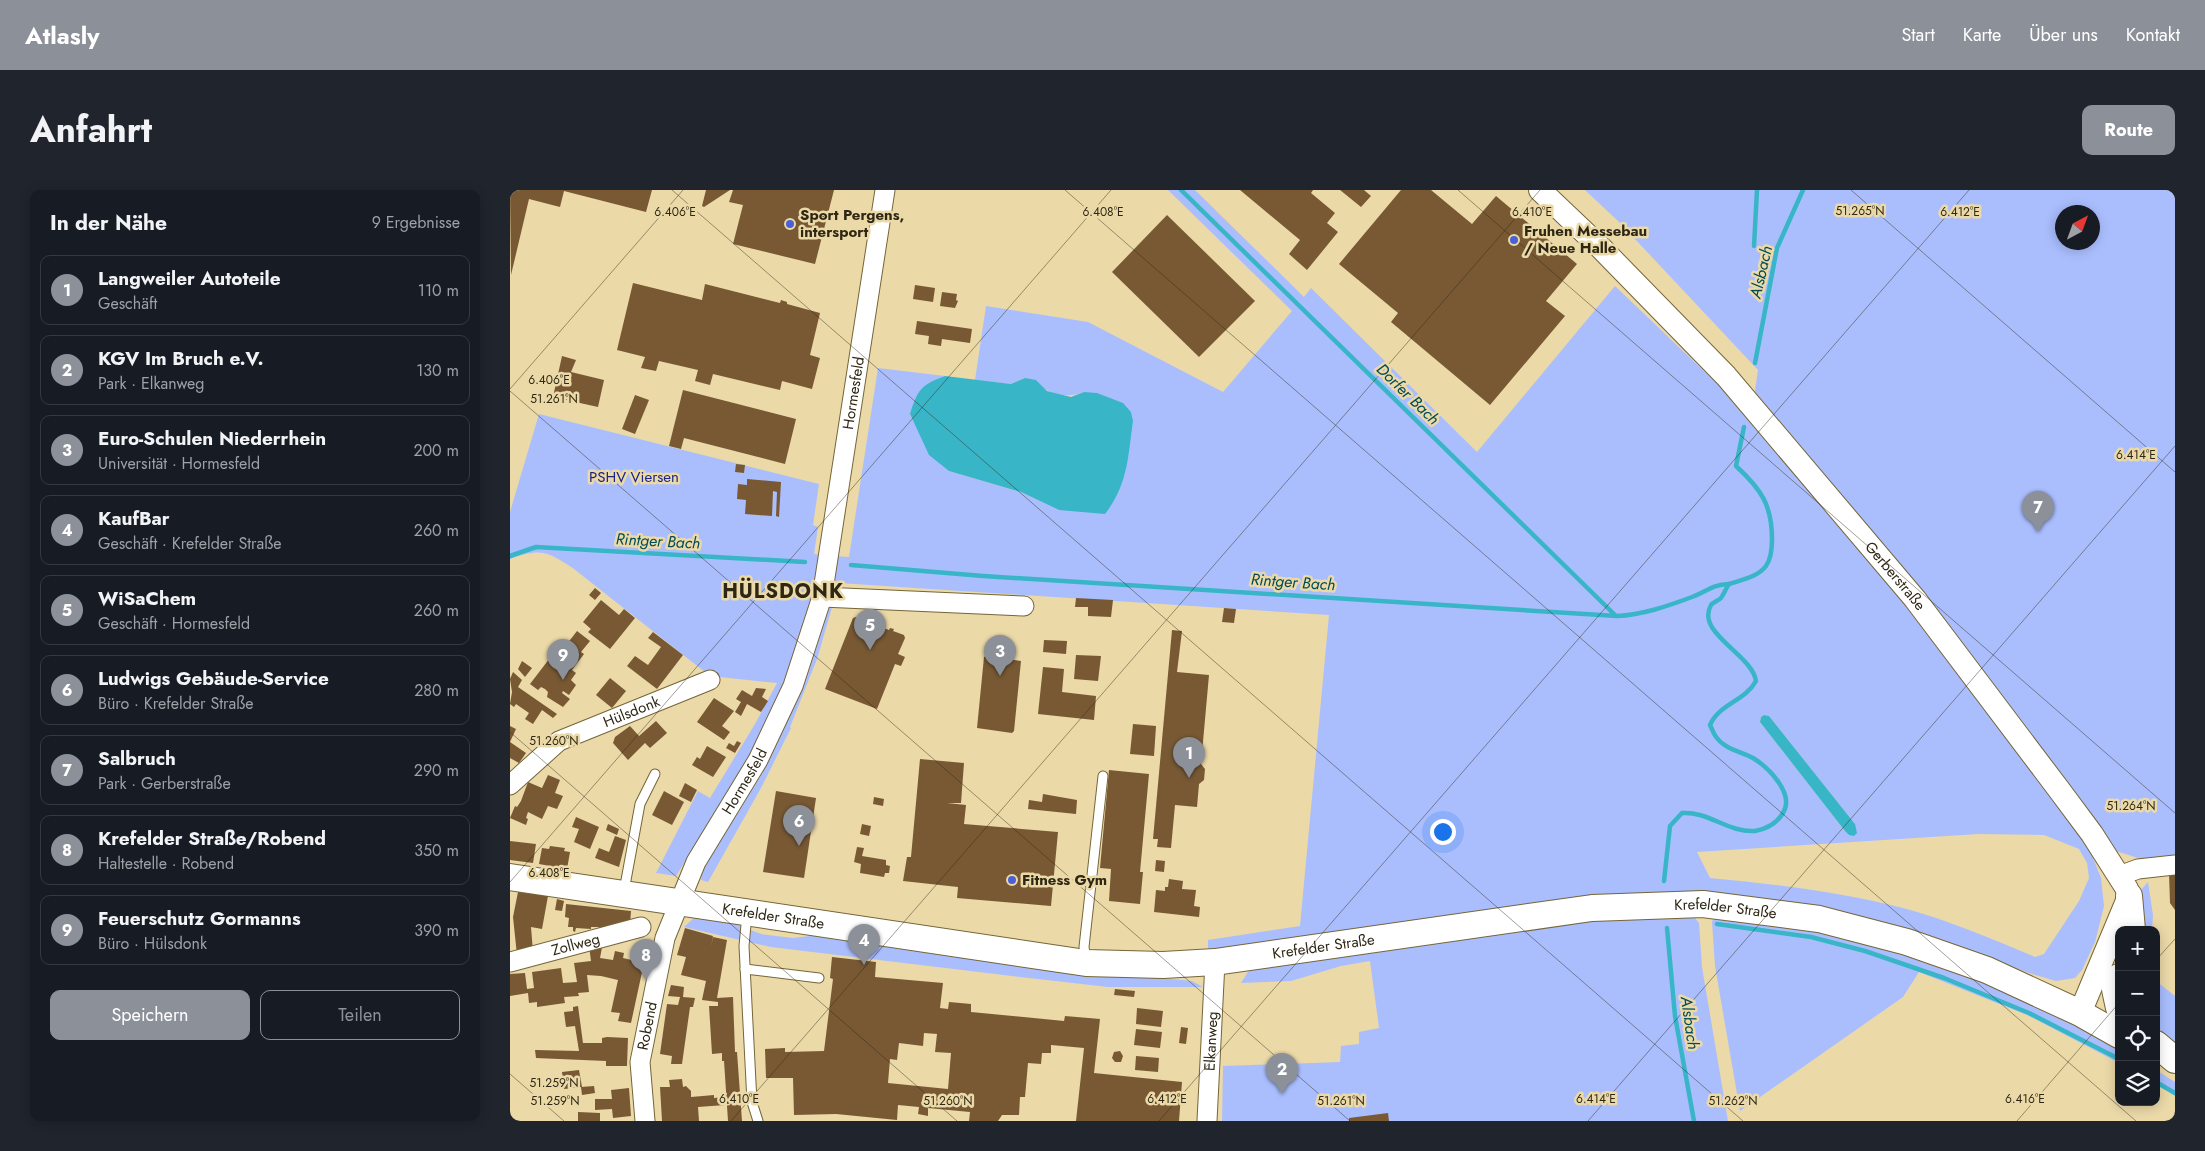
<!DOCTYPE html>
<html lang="de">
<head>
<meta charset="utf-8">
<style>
	:root { --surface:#171b24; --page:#20242c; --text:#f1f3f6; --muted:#9ea1a6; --line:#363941; --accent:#8c9099 }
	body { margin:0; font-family:Jost,sans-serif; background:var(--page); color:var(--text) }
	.controls { position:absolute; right:15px; bottom:15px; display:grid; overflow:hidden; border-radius:10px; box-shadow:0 2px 12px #0003 }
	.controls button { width:45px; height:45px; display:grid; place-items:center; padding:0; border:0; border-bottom:1px solid var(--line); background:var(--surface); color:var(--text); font:25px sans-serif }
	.compass { position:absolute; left:1545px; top:15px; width:45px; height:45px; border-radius:50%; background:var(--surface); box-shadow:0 2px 12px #0003; rotate:41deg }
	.you { position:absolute; left:932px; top:641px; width:18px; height:18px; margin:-12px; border:4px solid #fff; border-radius:50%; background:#1a73e8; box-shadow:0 0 0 8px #1a73e833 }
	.badge { display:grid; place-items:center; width:32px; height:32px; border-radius:50%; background:var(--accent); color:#fff; font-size:16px; font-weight:700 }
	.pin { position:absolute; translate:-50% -41px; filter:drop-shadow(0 1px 2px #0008) }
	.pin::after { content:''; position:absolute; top:26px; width:18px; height:15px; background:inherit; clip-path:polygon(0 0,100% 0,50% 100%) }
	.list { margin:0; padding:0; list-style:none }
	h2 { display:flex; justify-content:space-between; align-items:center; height:65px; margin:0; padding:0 20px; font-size:21px }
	h2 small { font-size:16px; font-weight:400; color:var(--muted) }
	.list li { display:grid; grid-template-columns:32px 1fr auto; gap:15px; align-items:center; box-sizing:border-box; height:70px; margin:0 10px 10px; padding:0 10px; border:1px solid var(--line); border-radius:10px }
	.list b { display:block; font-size:19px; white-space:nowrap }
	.list p { margin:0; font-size:16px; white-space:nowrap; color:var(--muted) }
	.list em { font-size:16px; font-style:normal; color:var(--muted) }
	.actions { display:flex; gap:10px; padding:15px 20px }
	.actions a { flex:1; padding:11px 0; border:1px solid var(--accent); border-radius:10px; text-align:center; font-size:18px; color:var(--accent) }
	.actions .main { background:var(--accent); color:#fff }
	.icon { flex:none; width:28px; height:28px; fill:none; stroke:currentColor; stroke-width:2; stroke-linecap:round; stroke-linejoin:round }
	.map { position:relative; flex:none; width:1665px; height:931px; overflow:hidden; border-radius:10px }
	header { display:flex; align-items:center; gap:30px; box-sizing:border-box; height:70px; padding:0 25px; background:var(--accent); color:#fff }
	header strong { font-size:24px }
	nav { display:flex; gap:28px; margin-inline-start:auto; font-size:18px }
	.intro { display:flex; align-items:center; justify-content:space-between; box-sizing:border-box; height:120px; padding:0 30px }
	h1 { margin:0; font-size:35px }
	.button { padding:12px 22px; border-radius:10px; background:var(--accent); color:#fff; font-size:18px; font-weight:700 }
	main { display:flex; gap:30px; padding:0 30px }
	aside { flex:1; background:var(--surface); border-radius:10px; box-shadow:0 2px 12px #0003 }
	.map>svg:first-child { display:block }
	.green { fill:#aabefe; fill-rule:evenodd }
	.water { fill:#39b5c8 }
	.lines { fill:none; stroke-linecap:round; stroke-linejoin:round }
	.stream { stroke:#39b5c8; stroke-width:4.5 }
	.building { fill:#785934; fill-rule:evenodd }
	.service-casing { stroke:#756538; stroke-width:11 }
	.minor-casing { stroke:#756538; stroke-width:21 }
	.tertiary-casing { stroke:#756538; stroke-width:24 }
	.secondary-casing { stroke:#756538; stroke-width:28 }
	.service { stroke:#fff; stroke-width:9 }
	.minor { stroke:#fff; stroke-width:19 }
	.tertiary { stroke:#fff; stroke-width:22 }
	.secondary { stroke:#fff; stroke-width:26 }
	.ticks { fill:none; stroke:#2e2714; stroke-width:1; stroke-opacity:0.45 }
	.poi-dot { fill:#4961d5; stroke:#ebd9a8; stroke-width:2 }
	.labels { text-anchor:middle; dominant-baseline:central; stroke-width:5; stroke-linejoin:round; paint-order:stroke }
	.poi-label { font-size:15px; font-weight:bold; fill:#2e2714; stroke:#ebd9a8; text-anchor:start }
	.street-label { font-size:15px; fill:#2e2714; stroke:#ebd9a8 }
	.park-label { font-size:15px; fill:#1c248a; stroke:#ebd9a8 }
	.water-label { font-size:16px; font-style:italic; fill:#004b55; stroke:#ebd9a8 }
	.district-label { font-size:20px; font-weight:bold; letter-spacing:1px; fill:#2e2714; stroke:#ebd9a8 }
	.ticks-label { font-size:12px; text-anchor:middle; fill:#2e2714; stroke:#ebd9a8; stroke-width:5; stroke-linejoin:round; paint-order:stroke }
</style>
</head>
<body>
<header>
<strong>Atlasly</strong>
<nav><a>Start</a><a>Karte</a><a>Über uns</a><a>Kontakt</a></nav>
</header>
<div class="intro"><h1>Anfahrt</h1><a class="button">Route</a></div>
<main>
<aside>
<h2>In der Nähe<small>9 Ergebnisse</small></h2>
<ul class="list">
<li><span class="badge">1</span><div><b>Langweiler Autoteile</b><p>Geschäft</p></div><em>110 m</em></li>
<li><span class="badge">2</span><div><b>KGV Im Bruch e.V.</b><p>Park · Elkanweg</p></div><em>130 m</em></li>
<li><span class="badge">3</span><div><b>Euro-Schulen Niederrhein</b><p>Universität · Hormesfeld</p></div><em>200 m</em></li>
<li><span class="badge">4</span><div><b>KaufBar</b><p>Geschäft · Krefelder Straße</p></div><em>260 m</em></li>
<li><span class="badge">5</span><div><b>WiSaChem</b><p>Geschäft · Hormesfeld</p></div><em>260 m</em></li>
<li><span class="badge">6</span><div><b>Ludwigs Gebäude-Service</b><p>Büro · Krefelder Straße</p></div><em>280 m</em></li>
<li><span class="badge">7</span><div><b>Salbruch</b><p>Park · Gerberstraße</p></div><em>290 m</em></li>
<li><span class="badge">8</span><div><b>Krefelder Straße/Robend</b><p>Haltestelle · Robend</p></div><em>350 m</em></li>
<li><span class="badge">9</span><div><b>Feuerschutz Gormanns</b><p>Büro · Hülsdonk</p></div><em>390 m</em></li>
</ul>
<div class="actions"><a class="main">Speichern</a><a>Teilen</a></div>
</aside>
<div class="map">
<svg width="1665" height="931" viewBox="0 0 1665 931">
	<rect width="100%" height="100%" fill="#ebd9a8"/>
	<g class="green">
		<path d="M658,0H685L794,107L801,98L967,262L1105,96L1241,226L1389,402L1580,660L1591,688L1594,716L1585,752L1572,780L1565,788L1546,791L1519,783L1421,746L1354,729L1274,714L698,761V750L790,736L819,425L329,393L307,469L280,537L281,538L251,598L198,692L191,690L193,672L238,599L325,366L339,367L368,178L435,186L418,193L400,224L410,244L439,281L511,302L549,320L574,202C552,211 535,200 515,188L501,194L465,190L476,116L578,132L713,202L782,121ZM1254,525L1259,526L1345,634L1335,641L1250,532L1251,527ZM1468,644L1534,645L1569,659L1577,673L1579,688L1569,711L1534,764L1525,767C1482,749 1438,730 1393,718C1330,702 1265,694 1200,688L1187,662Z"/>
		<path d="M1075,0H1665V667L1631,669L1606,661L1244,207L1248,180L1109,32ZM1552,22H1582V52H1552Z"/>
		<path d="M29,224L309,294L303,335L308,337L304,364L312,365L294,439L274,502L236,574L166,686L146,683L188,601L200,608L245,534L267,493L200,486L64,379C37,361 31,358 0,369V322Z"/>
		<path d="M1638,692L1643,725L1642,740H1630L1631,700Z"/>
		<path d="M1205,725L1300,740L1413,769L1524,813L1609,858V873L1517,825L1409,782L1393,807L1230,921L1205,776L1202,732Z"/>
		<path d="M185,727L218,731L251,744L283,748L316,744L533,776L682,791L693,797H598L510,787L261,757L174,737Z"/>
		<path d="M1184,727L1189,733L1192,777L1218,931H712L713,876L830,872L831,856L849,854V842L869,838L860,771L831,776L781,791L731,793L741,777L1007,733Z"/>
		<path d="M1646,791L1665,806V857L1646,842Z"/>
		<path d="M1646,880L1665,892V906L1646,894Z"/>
	</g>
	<g class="water">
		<path d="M435,186L501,194L515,188L526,190L537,201L561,207L574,202L587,203L613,213L621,222L623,231C618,266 618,295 595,324L549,320L511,302L439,281L419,265L400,224C408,200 410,195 435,186Z"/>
		<path d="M1254,525L1259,526L1345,634L1347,643L1344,646L1339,645L1335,641L1250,532L1251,527Z"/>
	</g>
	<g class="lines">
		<g class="stream">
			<path d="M671,0L1106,426"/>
			<path d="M1244,56L1247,0"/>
			<path d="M1245,173L1267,58L1293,0"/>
			<path d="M0,366L26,357L295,372"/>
			<path d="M341,375L473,386L1107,426C1132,425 1158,416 1182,407C1198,401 1201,395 1219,394"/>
			<path d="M1154,691L1160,636L1172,623C1198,621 1219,643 1245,641C1256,639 1267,633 1273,623C1285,604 1259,578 1243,568C1232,562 1215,559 1207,548C1204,545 1202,539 1200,535C1209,514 1235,511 1246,491C1242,464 1185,443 1201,415C1203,412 1208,411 1211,408C1214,404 1216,398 1219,394C1231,390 1248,387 1256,376C1261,369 1262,357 1262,349C1262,315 1251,299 1226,276L1234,237"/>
			<path d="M1207,734L1301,747L1355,761L1434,788L1519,823L1609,869"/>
			<path d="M1157,738L1165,826L1184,931"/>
			<path d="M1646,892L1665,903"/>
		</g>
	</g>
	<g class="building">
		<path d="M0,0H142L136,22L54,1L50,17L19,9L1,85Z"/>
		<path d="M196,0H220L194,17L192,16Z"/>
		<path d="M223,0H324L305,74L223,54L233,15L219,12Z"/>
		<path d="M730,0H803L801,3L825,23L817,33L828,42L797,80L779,64L790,50Z"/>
		<path d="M830,0H854L861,6L851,17Z"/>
		<path d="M891,0H921L962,34L986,6L1067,74L1036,111L1055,126L980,215L881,132L888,123L829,74Z"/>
		<path d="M657,25L745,111L689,167L602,82Z"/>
		<path d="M123,93L192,110L195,94L270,113L271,110L277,112V114L310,123L300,165L310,168L302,199L272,191L270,200L203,184L200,195L185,191L188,180L149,171L146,181L131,178L135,167L107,160Z"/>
		<path d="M405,95L425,98L423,112L403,109Z"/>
		<path d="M432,102L447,104L446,110L448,111L445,118L430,116Z"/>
		<path d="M407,131L462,139L460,153L432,149L431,156L418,154L419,146L405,144Z"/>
		<path d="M52,166L66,170L61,182L94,190L88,217L43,207Z"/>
		<path d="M173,200L286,229L275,274L174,248L171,259L159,256Z"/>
		<path d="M125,205L139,210L125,244L112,239Z"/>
		<path d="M226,274L235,275L234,283L225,282Z"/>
		<path d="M237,289L271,292L269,327L266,326L267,302L263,301L262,326L235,324L236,310L227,309L228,294L237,295Z"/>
		<path d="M85,398L91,403L85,410L79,405Z"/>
		<path d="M566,408L603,410L601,427L578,426V417H565Z"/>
		<path d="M91,410L109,425L114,419L125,428L100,459L78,442L81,439L73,432Z"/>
		<path d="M714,418L726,419L724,433L712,432Z"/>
		<path d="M346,427L379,440L380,438L384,439L383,441L394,445L395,448L388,464L395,467L391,476L385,474L367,519L315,499L343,428Z"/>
		<path d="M662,440L672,441L667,482L699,485L691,574L695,579L694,590L689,594L687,617L665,615L661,658L647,657L648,649H643Z"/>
		<path d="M67,441L80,451L71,462L74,464L62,480L66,483L61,490L66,495L59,505L53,501L52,503L60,509L53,517L37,507L38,502L35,499L31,497L28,500L20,494L46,460L50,463Z"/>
		<path d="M143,442L173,465L147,499L117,476L125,466L138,475L151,457L138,448Z"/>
		<path d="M534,450L557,451L556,464L533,462Z"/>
		<path d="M566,465L591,466L588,491L564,489Z"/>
		<path d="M476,466L511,471L504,541L502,543L467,538L474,467Z"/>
		<path d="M12,471L22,478L15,487L8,479Z"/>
		<path d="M533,477L554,479L552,502L586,506L584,530L528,524Z"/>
		<path d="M3,482L12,490L8,497L47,524L43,528L32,520L23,534L15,529L19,523L6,514L4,517L0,514L2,502L0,489Z"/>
		<path d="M100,488L116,501L102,518L86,505Z"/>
		<path d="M246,498L256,499L252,507L258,511L251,522L237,514L231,526L225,522L231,512L226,509L232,500L242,506Z"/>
		<path d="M204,508L224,521L212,536L220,542L214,550L187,532Z"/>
		<path d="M146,531L157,543L140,558L135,553L118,570L103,553L105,547L120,536L129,546Z"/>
		<path d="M623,534L646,536L644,566L620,564Z"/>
		<path d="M0,536L6,539L0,552L16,563L9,573L0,568Z"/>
		<path d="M227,551L231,553L225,563L216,558L219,553L224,556Z"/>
		<path d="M197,556L216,567L203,587L182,575L187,567L190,569Z"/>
		<path d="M410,569L454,573L451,613H437L456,615L454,634L548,642L541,716L447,708L448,697L393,691L397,667H401Z"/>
		<path d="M599,580L639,584L630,682H633L630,714L599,711L601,679L590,678Z"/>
		<path d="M38,585L50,590L45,603L53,606L47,619L38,616L32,629L18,622L16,628L18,629L16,635L0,628L5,616L7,617L11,611L18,592L32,598Z"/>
		<path d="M175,593L187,600L181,612L169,606Z"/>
		<path d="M154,601L174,612L162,635L142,625Z"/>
		<path d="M266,601L306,608L294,688L253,682Z"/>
		<path d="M533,604L567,610L566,624L518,619L519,610L532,612Z"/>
		<path d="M364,607L374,609L373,616L363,614Z"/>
		<path d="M66,627L89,637L80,659L64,652L69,639L62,637Z"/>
		<path d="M98,634L109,639L107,645L96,640Z"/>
		<path d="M352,634L361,636L359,646L350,644Z"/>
		<path d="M105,646L116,650L109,677L85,668L89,658L99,662Z"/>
		<path d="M0,651L26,654L23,673L0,670Z"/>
		<path d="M40,656L55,658L54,661L60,662L57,679L29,674L32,658L39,659Z"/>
		<path d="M347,657L354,658L352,666L376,670V675L380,676L379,683H375L374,687L350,683L351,674L344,672Z"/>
		<path d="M646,670L655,671L654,682L645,681Z"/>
		<path d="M1665,682V720L1660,713L1659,683Z"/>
		<path d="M659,689L673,691L672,699L686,700L684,716L690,717L689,727L644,722L646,700L655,701V697H658Z"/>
		<path d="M8,702L38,706L32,739L21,737L23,762L7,765L3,727Z"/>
		<path d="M47,709L54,711L52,721L45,720Z"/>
		<path d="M56,714L121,721L120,734L106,733L105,740L88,745L89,737H81V739L66,738L65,742L63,741V737H58L59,728L55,727Z"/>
		<path d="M175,738L203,746L201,757L203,747L217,750L207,808L223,807L225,862H227L232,931H218L214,871H212V863L202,864L199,816H208V812L192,810L196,791L171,785L176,767L167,765Z"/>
		<path d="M93,752L90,768L103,770L105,761L114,763L113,768L134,773L121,833L108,831L110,823L101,822L108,790L91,786L77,785L79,802L68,803L69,806L54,807L55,813L27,817V812L19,813L18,803L0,806V784L15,783L17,799L24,798L22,782L51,778L53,793L67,792L64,773L81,771L79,756Z"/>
		<path d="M322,767L366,772L365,787L433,793L430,818L438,819L439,812L461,814V822L554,831L555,826L590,829L584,883L672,892L669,931H566L574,858L541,855V863H532L531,874L518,873L515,907H510L509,925H492L488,931H459L460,922L418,918V926L408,924L409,917L388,915L387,930L326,924L284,925L283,888H256L255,859L275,858V862L314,861L323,789L320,788ZM414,843L427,844L425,862L441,863L438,899L378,893L380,869L387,870L389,853L413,856Z"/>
		<path d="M161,795L174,797L173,807L185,808L183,817H180L172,874H161L162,866L150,864L157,814L168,815L170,807L158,806Z"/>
		<path d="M605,799L625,801L624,807L604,805Z"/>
		<path d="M68,816L73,853H92V848L97,847L118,848L117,876H96V871L26,868L25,860L69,861L65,836L56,837L54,822L63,821V817Z"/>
		<path d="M627,818L653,821L651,837L626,834Z"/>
		<path d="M671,837L678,838L676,854L669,853Z"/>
		<path d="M626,839L652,842L650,858L624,855Z"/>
		<path d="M610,861L613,866L611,872H605L602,868L604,862Z"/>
		<path d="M626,866L649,868L648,882L625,880Z"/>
		<path d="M69,880L72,897L54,899L52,882Z"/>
		<path d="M172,889L173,897L176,896L181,901V907L204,905V908L214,907L215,915L188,917L189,931H152L150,897H160L159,890Z"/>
		<path d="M84,896L85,903L72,905L71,897Z"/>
		<path d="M119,898L121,926L103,928L102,919L85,920V909H102L101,900Z"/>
		<path d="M68,922L90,923V931H68Z"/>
		<path d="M878,923L879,931H839V928Z"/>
	</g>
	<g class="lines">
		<g class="service-casing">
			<g id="service">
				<path d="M114,701L130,614L145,584"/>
				<path d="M237,724L234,756L242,912L248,931"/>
				<path d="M576,770L574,757L593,586"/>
				<path d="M235,779L309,788"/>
			</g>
		</g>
		<g class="minor-casing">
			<g id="minor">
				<path d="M312,407L514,416"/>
				<path id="s1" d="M0,595L49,551L200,490"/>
				<path d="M1609,686L1628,679L1665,675"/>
				<path id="s2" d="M0,772L131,737"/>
				<path id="s3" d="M135,931L130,872L155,748L186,672L248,570L283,496L312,407L375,0"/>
				<path id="s4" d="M697,931L705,772"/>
			</g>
		</g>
		<g class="tertiary-casing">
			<g id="tertiary">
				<path id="s5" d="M1030,0L1091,58L1216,186L1405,409L1550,601L1582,644L1617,699L1619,706L1570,823"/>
			</g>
		</g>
		<g class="secondary-casing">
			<g id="secondary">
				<path id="s6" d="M0,687L576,773L653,775L705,772L1082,718L1193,714L1309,729L1397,752L1477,780L1570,823L1609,845"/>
				<path d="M1619,706L1622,740"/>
				<path d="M1609,787L1605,799L1609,818"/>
				<path d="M1646,854L1665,870"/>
			</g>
		</g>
		<use href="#service" class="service"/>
		<use href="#minor" class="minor"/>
		<use href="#tertiary" class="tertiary"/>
		<use href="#secondary" class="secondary"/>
	</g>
	<path class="ticks" d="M162,0L1233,931M555,0L1626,931M948,0L1665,623M1341,0L1665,282M0,199L173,0M0,201L840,931M0,542L447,931M0,692L601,0M1646,770L1665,749M0,884L54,931M221,931L1030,0M649,931L1459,0M1078,931L1665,256M1507,931L1609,813"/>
	<g class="poi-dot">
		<circle cx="280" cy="34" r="5"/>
		<circle cx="1004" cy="50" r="5"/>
		<circle cx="502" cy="690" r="5"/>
	</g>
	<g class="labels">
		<g class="poi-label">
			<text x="290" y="25">Sport Pergens,<tspan x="290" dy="17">intersport</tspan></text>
			<text x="1014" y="41">Fruhen Messebau<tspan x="1014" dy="17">/ Neue Halle</tspan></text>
			<text x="512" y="690">Fitness Gym</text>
		</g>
		<g class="street-label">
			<text stroke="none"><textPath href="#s3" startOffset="769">Hormesfeld</textPath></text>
			<text stroke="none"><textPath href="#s5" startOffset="525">Gerberstraße</textPath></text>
			<text stroke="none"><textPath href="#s1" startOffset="144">Hülsdonk</textPath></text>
			<text stroke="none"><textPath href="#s3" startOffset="362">Hormesfeld</textPath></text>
			<text stroke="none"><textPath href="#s6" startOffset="1226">Krefelder Straße</textPath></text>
			<text stroke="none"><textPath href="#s6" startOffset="266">Krefelder Straße</textPath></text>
			<text stroke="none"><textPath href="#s2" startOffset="68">Zollweg</textPath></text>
			<text stroke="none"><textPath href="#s6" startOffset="821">Krefelder Straße</textPath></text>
			<text stroke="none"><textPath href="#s3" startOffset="96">Robend</textPath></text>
			<text stroke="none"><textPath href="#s4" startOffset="80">Elkanweg</textPath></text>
		</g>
		<g class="park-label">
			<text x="124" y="287">PSHV Viersen</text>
		</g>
		<g class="water-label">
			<text transform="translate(1251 82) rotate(-77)">Alsbach</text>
			<text transform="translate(898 204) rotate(44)">Dorfer Bach</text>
			<text transform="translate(148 351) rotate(3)">Rintger Bach</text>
			<text transform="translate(783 392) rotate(4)">Rintger Bach</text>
			<text transform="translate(1180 833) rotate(82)">Alsbach</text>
		</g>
		<g class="district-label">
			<text x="273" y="401">HÜLSDONK</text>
		</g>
	</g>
	<g class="ticks-label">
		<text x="1350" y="25">51.265°N</text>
		<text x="593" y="26">6.408°E</text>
		<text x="1022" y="26">6.410°E</text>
		<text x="165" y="26">6.406°E</text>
		<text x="1450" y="26">6.412°E</text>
		<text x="39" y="194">6.406°E</text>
		<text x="44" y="213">51.261°N</text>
		<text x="1626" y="269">6.414°E</text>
		<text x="44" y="555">51.260°N</text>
		<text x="1621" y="620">51.264°N</text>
		<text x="39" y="687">6.408°E</text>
		<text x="44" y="897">51.259°N</text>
		<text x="229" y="913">6.410°E</text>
		<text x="657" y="913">6.412°E</text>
		<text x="1086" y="913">6.414°E</text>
		<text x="1515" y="913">6.416°E</text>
		<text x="45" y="915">51.259°N</text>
		<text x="438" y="915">51.260°N</text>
		<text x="831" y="915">51.261°N</text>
		<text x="1223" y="915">51.262°N</text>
	</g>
</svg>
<div class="controls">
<button>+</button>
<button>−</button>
<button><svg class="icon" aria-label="locate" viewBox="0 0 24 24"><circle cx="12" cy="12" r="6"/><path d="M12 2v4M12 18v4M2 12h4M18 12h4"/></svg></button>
<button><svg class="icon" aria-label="layers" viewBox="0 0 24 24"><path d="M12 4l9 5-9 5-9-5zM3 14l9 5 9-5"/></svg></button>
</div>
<svg class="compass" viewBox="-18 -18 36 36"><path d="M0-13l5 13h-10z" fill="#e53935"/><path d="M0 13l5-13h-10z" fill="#9ea1a6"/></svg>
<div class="you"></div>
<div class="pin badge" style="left:679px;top:588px">1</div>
<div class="pin badge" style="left:772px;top:904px">2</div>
<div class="pin badge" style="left:490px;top:486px">3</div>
<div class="pin badge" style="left:354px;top:775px">4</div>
<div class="pin badge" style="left:360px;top:460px">5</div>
<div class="pin badge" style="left:289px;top:656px">6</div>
<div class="pin badge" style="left:1528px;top:342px">7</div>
<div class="pin badge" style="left:136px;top:790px">8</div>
<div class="pin badge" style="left:53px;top:490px">9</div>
</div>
</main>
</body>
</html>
